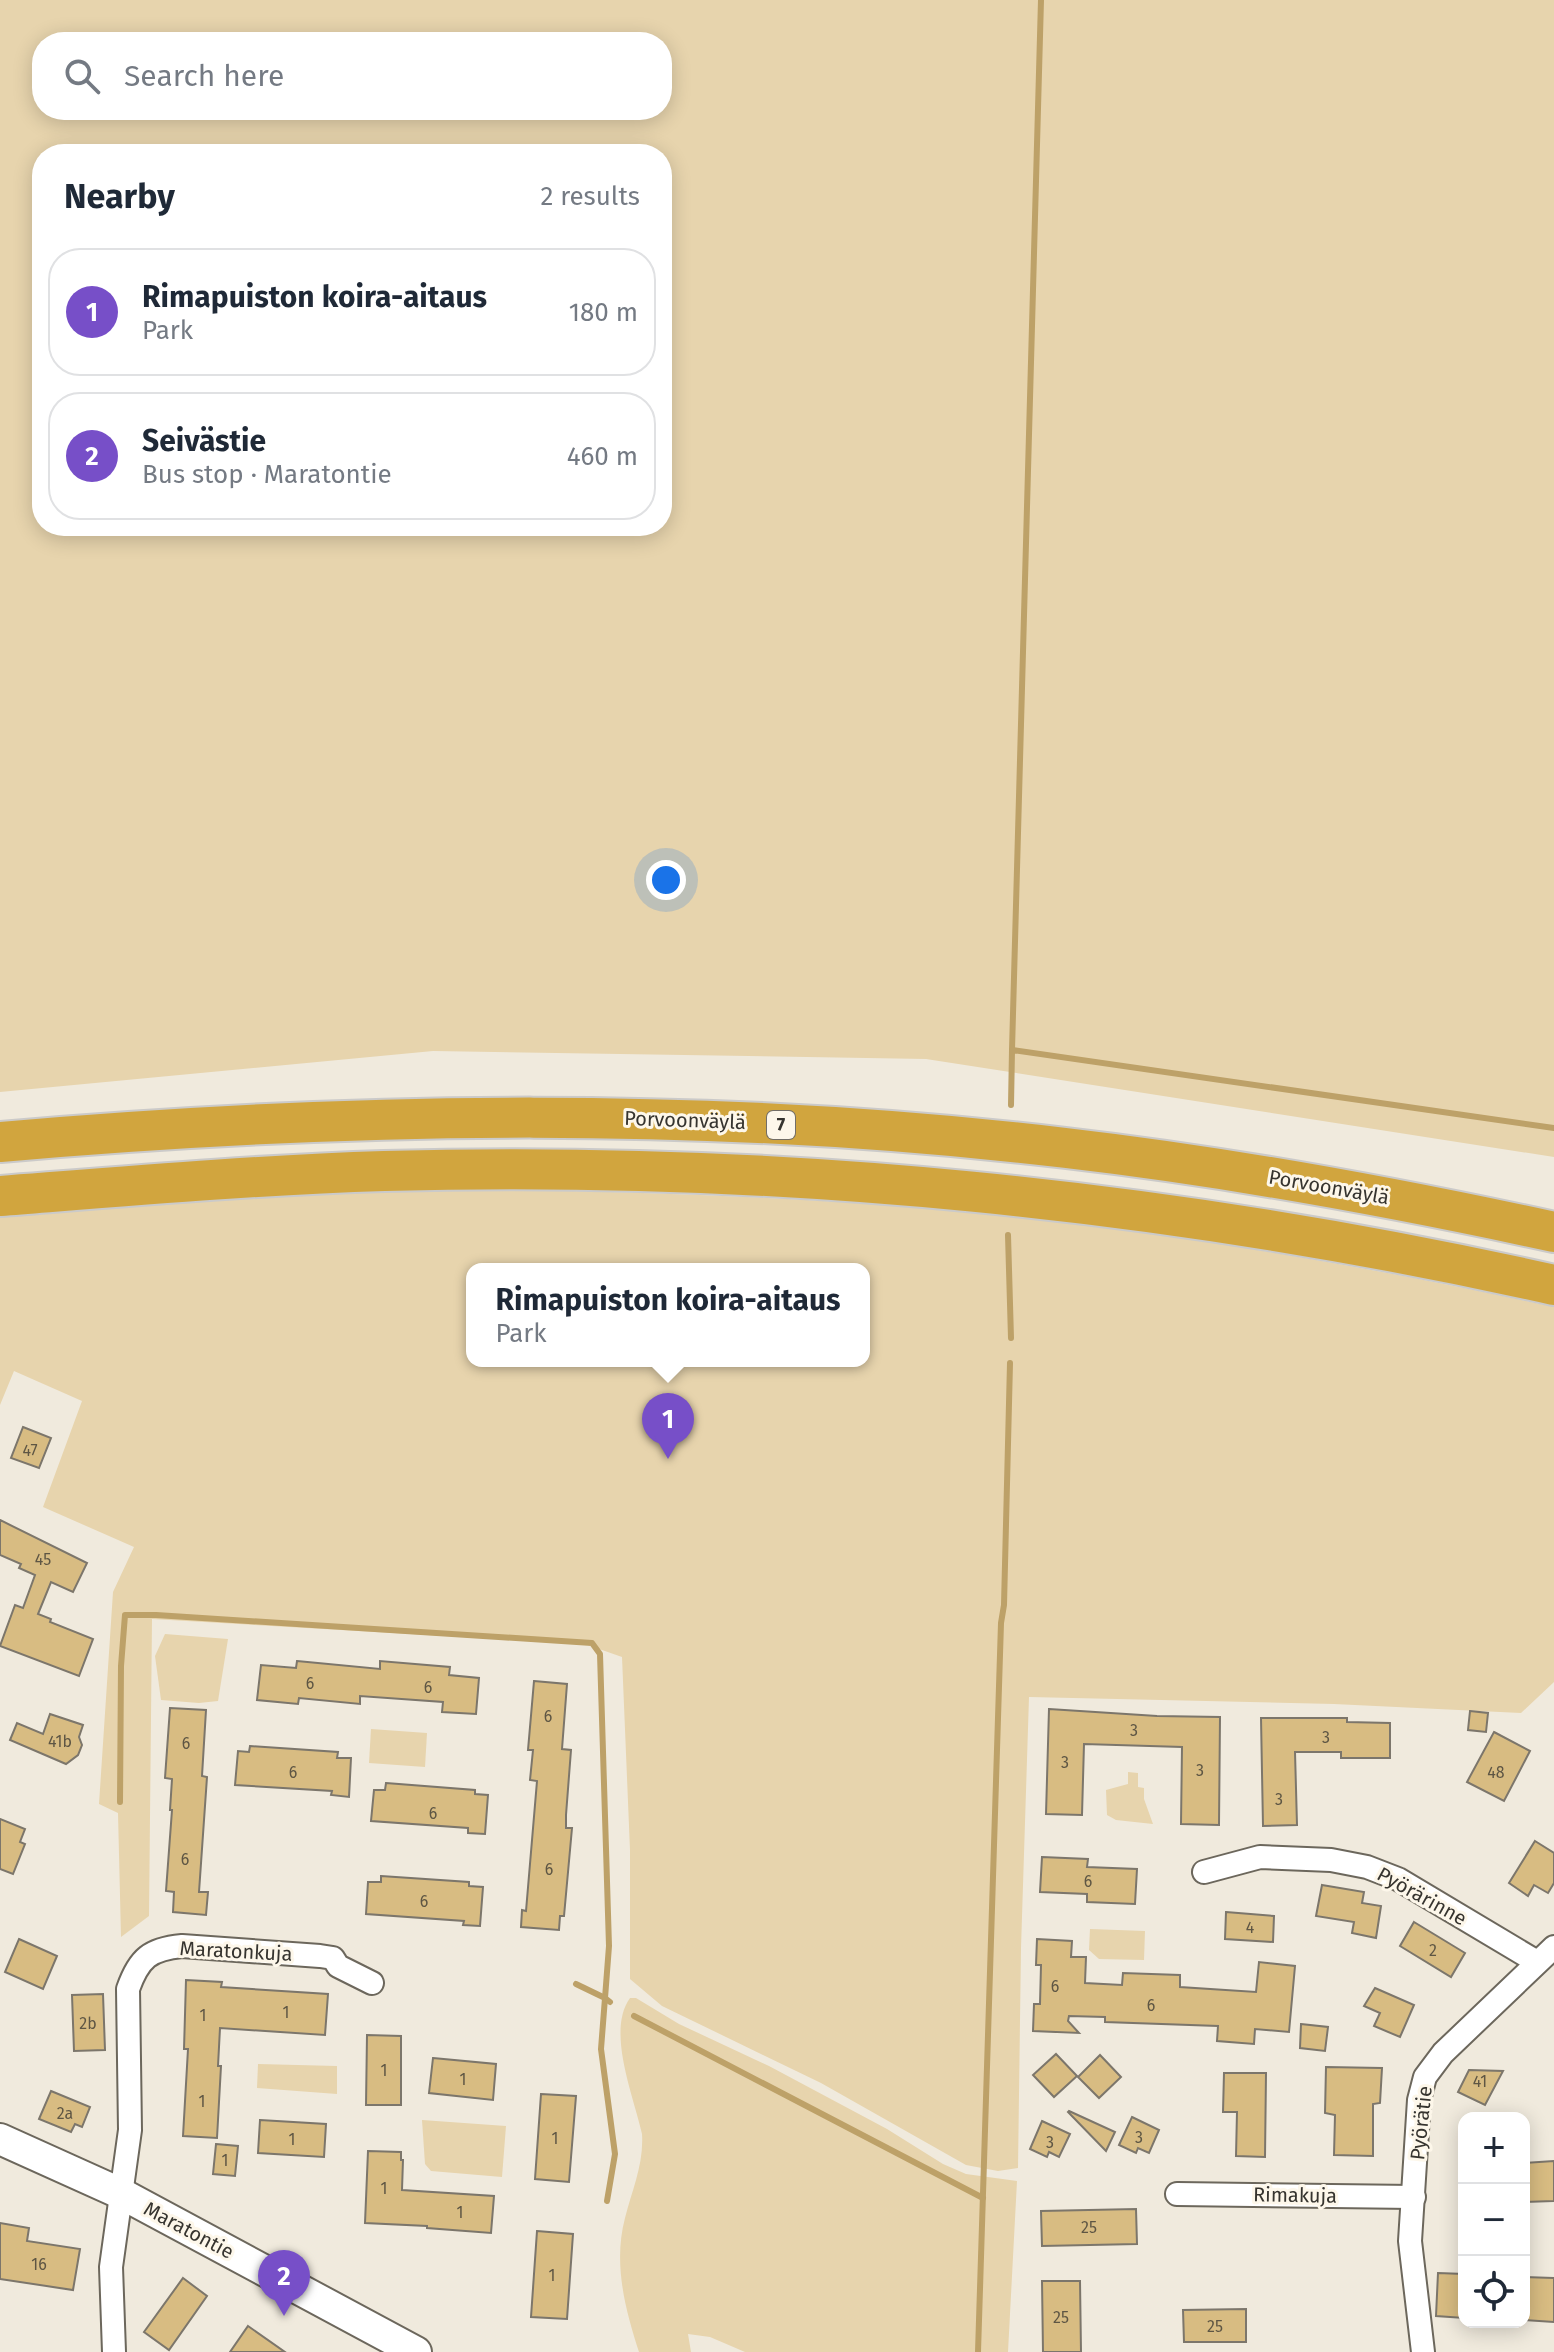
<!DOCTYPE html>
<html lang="en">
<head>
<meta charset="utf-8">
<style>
	:root { --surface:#fff; --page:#f2f2f3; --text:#1f2937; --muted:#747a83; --line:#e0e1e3; --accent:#774fc8 }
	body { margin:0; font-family:"Fira Sans",sans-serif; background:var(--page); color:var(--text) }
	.controls { position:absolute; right:24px; bottom:24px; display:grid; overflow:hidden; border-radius:16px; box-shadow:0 4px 20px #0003 }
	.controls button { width:72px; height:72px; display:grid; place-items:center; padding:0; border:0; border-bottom:2px solid var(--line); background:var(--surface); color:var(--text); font:40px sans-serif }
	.you { position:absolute; left:666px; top:880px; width:28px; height:28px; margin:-20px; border:6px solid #fff; border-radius:50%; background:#1a73e8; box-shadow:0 0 0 12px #1a73e833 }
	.badge { display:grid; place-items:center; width:52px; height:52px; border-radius:50%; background:var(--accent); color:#fff; font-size:26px; font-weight:700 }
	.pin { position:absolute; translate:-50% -66px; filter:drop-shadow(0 2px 4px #0008) }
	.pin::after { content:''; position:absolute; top:42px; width:28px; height:24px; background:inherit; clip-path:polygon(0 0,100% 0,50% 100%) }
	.popup { position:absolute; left:466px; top:1263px; width:404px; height:104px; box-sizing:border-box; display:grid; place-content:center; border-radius:16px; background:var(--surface); filter:drop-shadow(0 2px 6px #0005); font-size:26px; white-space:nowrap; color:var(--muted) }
	.popup b { font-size:30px; color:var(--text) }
	.popup::after { content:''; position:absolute; left:50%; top:100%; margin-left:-16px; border:16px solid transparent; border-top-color:var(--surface) }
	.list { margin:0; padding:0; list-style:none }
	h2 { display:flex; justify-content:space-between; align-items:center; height:104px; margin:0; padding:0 32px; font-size:34px }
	h2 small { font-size:26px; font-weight:400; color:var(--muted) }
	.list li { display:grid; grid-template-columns:52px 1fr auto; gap:24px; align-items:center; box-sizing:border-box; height:128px; margin:0 16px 16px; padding:0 16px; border:2px solid var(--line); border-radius:32px }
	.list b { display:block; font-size:30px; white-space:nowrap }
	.list p { margin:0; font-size:26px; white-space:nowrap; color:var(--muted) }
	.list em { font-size:26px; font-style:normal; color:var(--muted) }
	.icon { flex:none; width:44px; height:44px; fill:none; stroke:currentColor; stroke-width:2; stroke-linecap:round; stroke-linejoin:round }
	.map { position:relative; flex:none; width:1554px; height:2352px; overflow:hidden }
	.search { position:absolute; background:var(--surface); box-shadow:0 4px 20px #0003; left:32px; top:32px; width:640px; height:88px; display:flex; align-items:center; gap:20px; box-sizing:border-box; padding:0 28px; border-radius:32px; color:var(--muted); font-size:30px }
	.panel { position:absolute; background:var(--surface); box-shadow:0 4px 20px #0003; left:32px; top:144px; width:640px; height:392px; border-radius:32px }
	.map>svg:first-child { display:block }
	.green { fill:#e7d4ad; fill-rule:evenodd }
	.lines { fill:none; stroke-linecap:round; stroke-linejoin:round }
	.stream { stroke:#bda168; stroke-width:6 }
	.building { fill:#d8bc82; stroke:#7c766b; stroke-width:2 }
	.street-casing { stroke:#6c675c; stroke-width:26 }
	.secondary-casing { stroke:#6c675c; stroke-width:34 }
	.highway-casing { stroke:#cbcac9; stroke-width:44 }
	.street { stroke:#fff; stroke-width:22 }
	.secondary { stroke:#fff; stroke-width:30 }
	.highway { stroke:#d1a53e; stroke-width:40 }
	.labels { text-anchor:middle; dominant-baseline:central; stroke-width:6; stroke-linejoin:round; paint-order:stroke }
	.number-label { font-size:16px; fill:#5e5644 }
	.shield { fill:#fdf7ea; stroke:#726e67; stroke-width:2 }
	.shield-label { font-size:18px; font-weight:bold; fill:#36342f }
	.street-label { font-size:20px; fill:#36342f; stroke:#fdf7ea }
</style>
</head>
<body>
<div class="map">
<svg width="1554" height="2352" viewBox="0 0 1554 2352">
	<rect width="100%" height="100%" fill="#f0eadd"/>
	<g class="green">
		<path d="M0,0H1554V1157L926,1059L433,1051L0,1092ZM42,42H662V110H42ZM42,154H662V526H42Z"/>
		<path d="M495,1189C638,1193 782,1196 925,1208C1137,1226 1347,1262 1554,1307V1682L1521,1713L1334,1704L1029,1697L1021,1948L1018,2168L998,2171L966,2165L821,2083L662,2006L630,1979V1850L622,1657L585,1644L152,1619L149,1916L121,1937L118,1813L99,1804L113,1592L134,1547L43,1507L82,1401L14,1371L0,1405V1217L255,1196ZM472,1269H864V1361H472Z"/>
		<path d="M165,1634L228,1639L218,1701L199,1703L161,1700L155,1656Z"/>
		<path d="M371,1729L427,1733L425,1767L369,1763Z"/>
		<path d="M1128,1772L1138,1773V1787L1144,1788V1799L1153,1824L1116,1820L1107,1815L1106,1790L1128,1784Z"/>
		<path d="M1090,1929L1145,1931L1144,1960L1099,1959L1089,1950Z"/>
		<path d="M630,1998H636L679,2024L769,2066L887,2129L943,2164L966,2174L1017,2181L1008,2352H745L710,2337L688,2334L691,2352H639C625,2309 613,2263 625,2218C632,2190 644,2164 642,2134C634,2097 606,2031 630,1998Z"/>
		<path d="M258,2064L337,2066V2094L257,2088Z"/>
		<path d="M422,2120L506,2126L502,2177L431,2171L425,2164Z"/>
	</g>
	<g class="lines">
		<g class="stream">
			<path d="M1012,1050L1041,0"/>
			<path d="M1011,1105L1012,1050L1554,1128"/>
			<path d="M1008,1235L1011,1338"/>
			<path d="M120,1802L121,1666L125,1615H156L592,1643L600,1654L609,1946L605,1998L610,2002"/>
			<path d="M576,1984L605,1998L601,2049L615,2154L607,2201"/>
			<path d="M634,2016L983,2198"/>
			<path d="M978,2352L1001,1623L1004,1605L1010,1363"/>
		</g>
	</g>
	<g class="building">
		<path d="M23,1427L51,1438L39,1468L11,1458Z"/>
		<path d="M0,1520L87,1563L73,1592L51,1582L38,1614L51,1619L50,1622L93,1639L79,1676L0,1646L15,1605L23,1608L35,1575L19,1568L21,1564L0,1555Z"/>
		<path d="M297,1661L380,1669V1661L450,1667L449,1675L479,1678L476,1714L442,1712L443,1702L360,1696V1704L299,1698L298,1704L257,1700L261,1665L296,1668Z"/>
		<path d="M534,1681L567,1684L562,1749L571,1750L566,1815V1828H572L564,1916H560L559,1930L521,1927L522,1910L526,1911L537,1781L530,1780L533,1750H528Z"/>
		<path d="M170,1708L206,1710L202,1776L207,1777L199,1892H208L206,1915L173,1912L174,1892L166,1891L172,1810H170L172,1779L165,1778Z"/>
		<path d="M1049,1709L1157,1716L1220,1717L1219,1825L1181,1824L1182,1747L1084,1744L1082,1815L1046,1814Z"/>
		<path d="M1470,1711L1488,1713L1486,1732L1468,1730Z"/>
		<path d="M50,1714L83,1725L79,1737L82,1745L78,1755L66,1764L10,1740L17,1723L43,1734Z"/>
		<path d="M1261,1718H1347V1722L1390,1723V1758H1341V1752H1295L1297,1825L1263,1826Z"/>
		<path d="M1494,1732L1530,1751L1504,1801L1467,1782Z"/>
		<path d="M250,1746L338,1752L337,1758H351L349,1797L331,1795L332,1791L235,1785L238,1751L249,1752Z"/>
		<path d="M386,1783L475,1790V1794L488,1795L485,1834L468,1833V1828L371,1821L374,1790H385Z"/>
		<path d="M0,1819L25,1829L20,1842L25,1844L13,1874L0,1869Z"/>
		<path d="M1535,1841L1554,1853V1883L1548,1893L1534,1885L1528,1896L1509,1883Z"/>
		<path d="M1042,1857L1088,1859L1087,1867L1137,1869L1135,1904L1087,1902V1894L1040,1892Z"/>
		<path d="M381,1876L469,1882V1886L483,1887L480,1926L463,1925L464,1921L366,1914L368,1882H381Z"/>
		<path d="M1322,1885L1364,1892L1362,1903L1381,1906L1376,1938L1352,1933L1354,1922L1316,1916Z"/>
		<path d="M1226,1912L1274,1916L1273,1942L1225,1939Z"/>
		<path d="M1414,1922L1465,1953L1451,1977L1400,1946Z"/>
		<path d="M19,1939L57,1956L43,1989L5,1972Z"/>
		<path d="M1037,1939L1072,1941L1071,1957H1086L1085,1983L1122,1985L1123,1973L1180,1975V1987L1256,1992L1259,1962L1295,1966L1289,2032L1255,2029L1254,2044L1217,2041L1218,2026L1105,2022V2017L1069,2016L1068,2021L1079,2033L1033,2031L1034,2004H1040L1041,1965H1036Z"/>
		<path d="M186,1980L222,1982L221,1987L328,1994L325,2035L220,2028L218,2066H221L217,2138L183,2136L188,2049H184Z"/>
		<path d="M1375,1988L1414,2005L1400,2037L1374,2026L1380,2013L1364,2006Z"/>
		<path d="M103,1994L105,2050L74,2051L72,1995Z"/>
		<path d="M1301,2024L1328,2027L1325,2051L1300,2048Z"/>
		<path d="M367,2035L401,2036V2105H366Z"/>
		<path d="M1056,2054L1077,2076L1054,2097L1033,2075Z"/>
		<path d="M1100,2055L1121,2077L1099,2098L1078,2077Z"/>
		<path d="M433,2058L496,2064L493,2100L429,2093Z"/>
		<path d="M1326,2067L1382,2068L1380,2103L1373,2104V2156L1334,2155L1335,2115L1325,2113Z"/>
		<path d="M1469,2070L1503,2071L1485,2105L1458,2092Z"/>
		<path d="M1224,2073H1266L1265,2157L1236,2156L1237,2112H1223Z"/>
		<path d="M51,2091L90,2107L82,2127L75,2124L71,2132L39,2119Z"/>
		<path d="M541,2094L576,2096L569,2182L535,2179Z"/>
		<path d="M1069,2111L1115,2132L1106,2151L1068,2112Z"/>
		<path d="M1132,2117L1159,2130L1149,2153L1138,2148L1136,2153L1119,2145Z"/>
		<path d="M260,2120L326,2124L324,2157L258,2153Z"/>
		<path d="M1042,2121L1070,2134L1059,2157L1049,2152L1047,2157L1030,2149Z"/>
		<path d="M216,2144L238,2146L235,2176L213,2174Z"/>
		<path d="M368,2151L401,2152V2160H403L402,2190L494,2196L491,2233L427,2228V2226L365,2223Z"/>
		<path d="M1554,2161V2201L1524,2202V2163Z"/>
		<path d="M1136,2209L1137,2244L1042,2246L1041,2211Z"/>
		<path d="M0,2223L29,2228L27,2241L80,2249L73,2290L0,2279Z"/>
		<path d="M537,2231L573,2234L567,2319L531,2317Z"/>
		<path d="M1438,2273L1464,2274V2318L1436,2316Z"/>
		<path d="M1524,2277L1554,2278V2322L1524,2320Z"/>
		<path d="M183,2278L207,2296L169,2350L144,2332Z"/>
		<path d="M1042,2281H1080L1081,2352H1043Z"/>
		<path d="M1246,2309V2342H1184L1183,2310Z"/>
		<path d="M248,2326L285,2352H230Z"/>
	</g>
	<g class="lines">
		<g class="street-casing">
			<g id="street">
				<path d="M1204,1872L1260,1857L1331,1860L1367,1867L1398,1879L1537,1962"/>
				<path d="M1177,2194L1414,2197"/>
				<path d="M114,2352L111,2267L130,2130L128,1989C139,1958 150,1949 182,1946L320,1956L333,1958L338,1966L372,1983"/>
				<path d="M1423,2352L1410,2241L1419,2100L1425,2077L1443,2053L1554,1947"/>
			</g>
		</g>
		<g class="secondary-casing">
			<path id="secondary" d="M0,2139L122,2194L416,2352"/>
		</g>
		<g class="highway-casing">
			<g id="highway">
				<path d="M0,1142C355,1111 712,1106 1066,1148C1230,1167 1393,1197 1554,1232"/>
				<path d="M0,1196C128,1186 256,1175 384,1171C775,1160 1172,1199 1554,1285"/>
			</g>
		</g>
		<use href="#street" class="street"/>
		<use href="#secondary" class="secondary"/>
		<use href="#highway" class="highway"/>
	</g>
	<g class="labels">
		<g class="number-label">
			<text x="30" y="1450">47</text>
			<text x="43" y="1559">45</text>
			<text x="310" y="1683">6</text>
			<text x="428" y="1687">6</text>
			<text x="548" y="1716">6</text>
			<text x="1134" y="1730">3</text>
			<text x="1326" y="1737">3</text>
			<text x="60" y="1741">41b</text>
			<text x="186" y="1743">6</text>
			<text x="1065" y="1762">3</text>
			<text x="1200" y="1770">3</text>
			<text x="293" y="1772">6</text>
			<text x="1496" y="1772">48</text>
			<text x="1279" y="1799">3</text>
			<text x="433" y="1813">6</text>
			<text x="185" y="1859">6</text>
			<text x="549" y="1869">6</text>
			<text x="1088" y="1881">6</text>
			<text x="424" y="1901">6</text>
			<text x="1250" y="1927">4</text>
			<text x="1433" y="1950">2</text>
			<text x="1055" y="1986">6</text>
			<text x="1151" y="2005">6</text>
			<text x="286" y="2012">1</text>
			<text x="203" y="2015">1</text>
			<text x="88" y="2023">2b</text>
			<text x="384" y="2070">1</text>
			<text x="463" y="2079">1</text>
			<text x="1480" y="2081">41</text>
			<text x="202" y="2101">1</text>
			<text x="65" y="2113">2a</text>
			<text x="1139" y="2137">3</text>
			<text x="555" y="2138">1</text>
			<text x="292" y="2139">1</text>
			<text x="1050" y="2142">3</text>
			<text x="225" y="2160">1</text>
			<text x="384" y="2188">1</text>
			<text x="460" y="2212">1</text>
			<text x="1089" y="2227">25</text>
			<text x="39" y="2264">16</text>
			<text x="552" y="2275">1</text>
			<text x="1061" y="2317">25</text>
			<text x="1215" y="2326">25</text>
		</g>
		<rect class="shield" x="767" y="1111" width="28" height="28" rx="6"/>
		<g class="shield-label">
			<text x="781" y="1125">7</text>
		</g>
		<g class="street-label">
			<text transform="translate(685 1120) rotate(2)">Porvoonväylä</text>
			<text transform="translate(1329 1187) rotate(10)">Porvoonväylä</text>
			<text transform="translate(1422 1896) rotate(29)">Pyörärinne</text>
			<text transform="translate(236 1951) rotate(3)">Maratonkuja</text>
			<text transform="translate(1421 2123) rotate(-84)">Pyörätie</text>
			<text transform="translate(1295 2195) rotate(1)">Rimakuja</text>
			<text transform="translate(189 2230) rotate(28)">Maratontie</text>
		</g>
	</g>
</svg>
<div class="controls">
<button>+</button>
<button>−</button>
<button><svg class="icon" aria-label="locate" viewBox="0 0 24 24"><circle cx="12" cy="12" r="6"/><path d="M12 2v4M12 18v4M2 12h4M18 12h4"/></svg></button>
</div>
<div class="you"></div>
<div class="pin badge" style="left:668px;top:1459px">1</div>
<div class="popup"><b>Rimapuiston koira-aitaus</b>Park</div>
<div class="pin badge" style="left:284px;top:2316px">2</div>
<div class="search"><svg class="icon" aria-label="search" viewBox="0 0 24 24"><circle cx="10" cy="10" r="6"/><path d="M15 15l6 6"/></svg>Search here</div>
<section class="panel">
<h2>Nearby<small>2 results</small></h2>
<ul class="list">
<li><span class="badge">1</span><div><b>Rimapuiston koira-aitaus</b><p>Park</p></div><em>180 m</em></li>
<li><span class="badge">2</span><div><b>Seivästie</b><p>Bus stop · Maratontie</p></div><em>460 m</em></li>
</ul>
</section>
</div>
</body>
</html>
